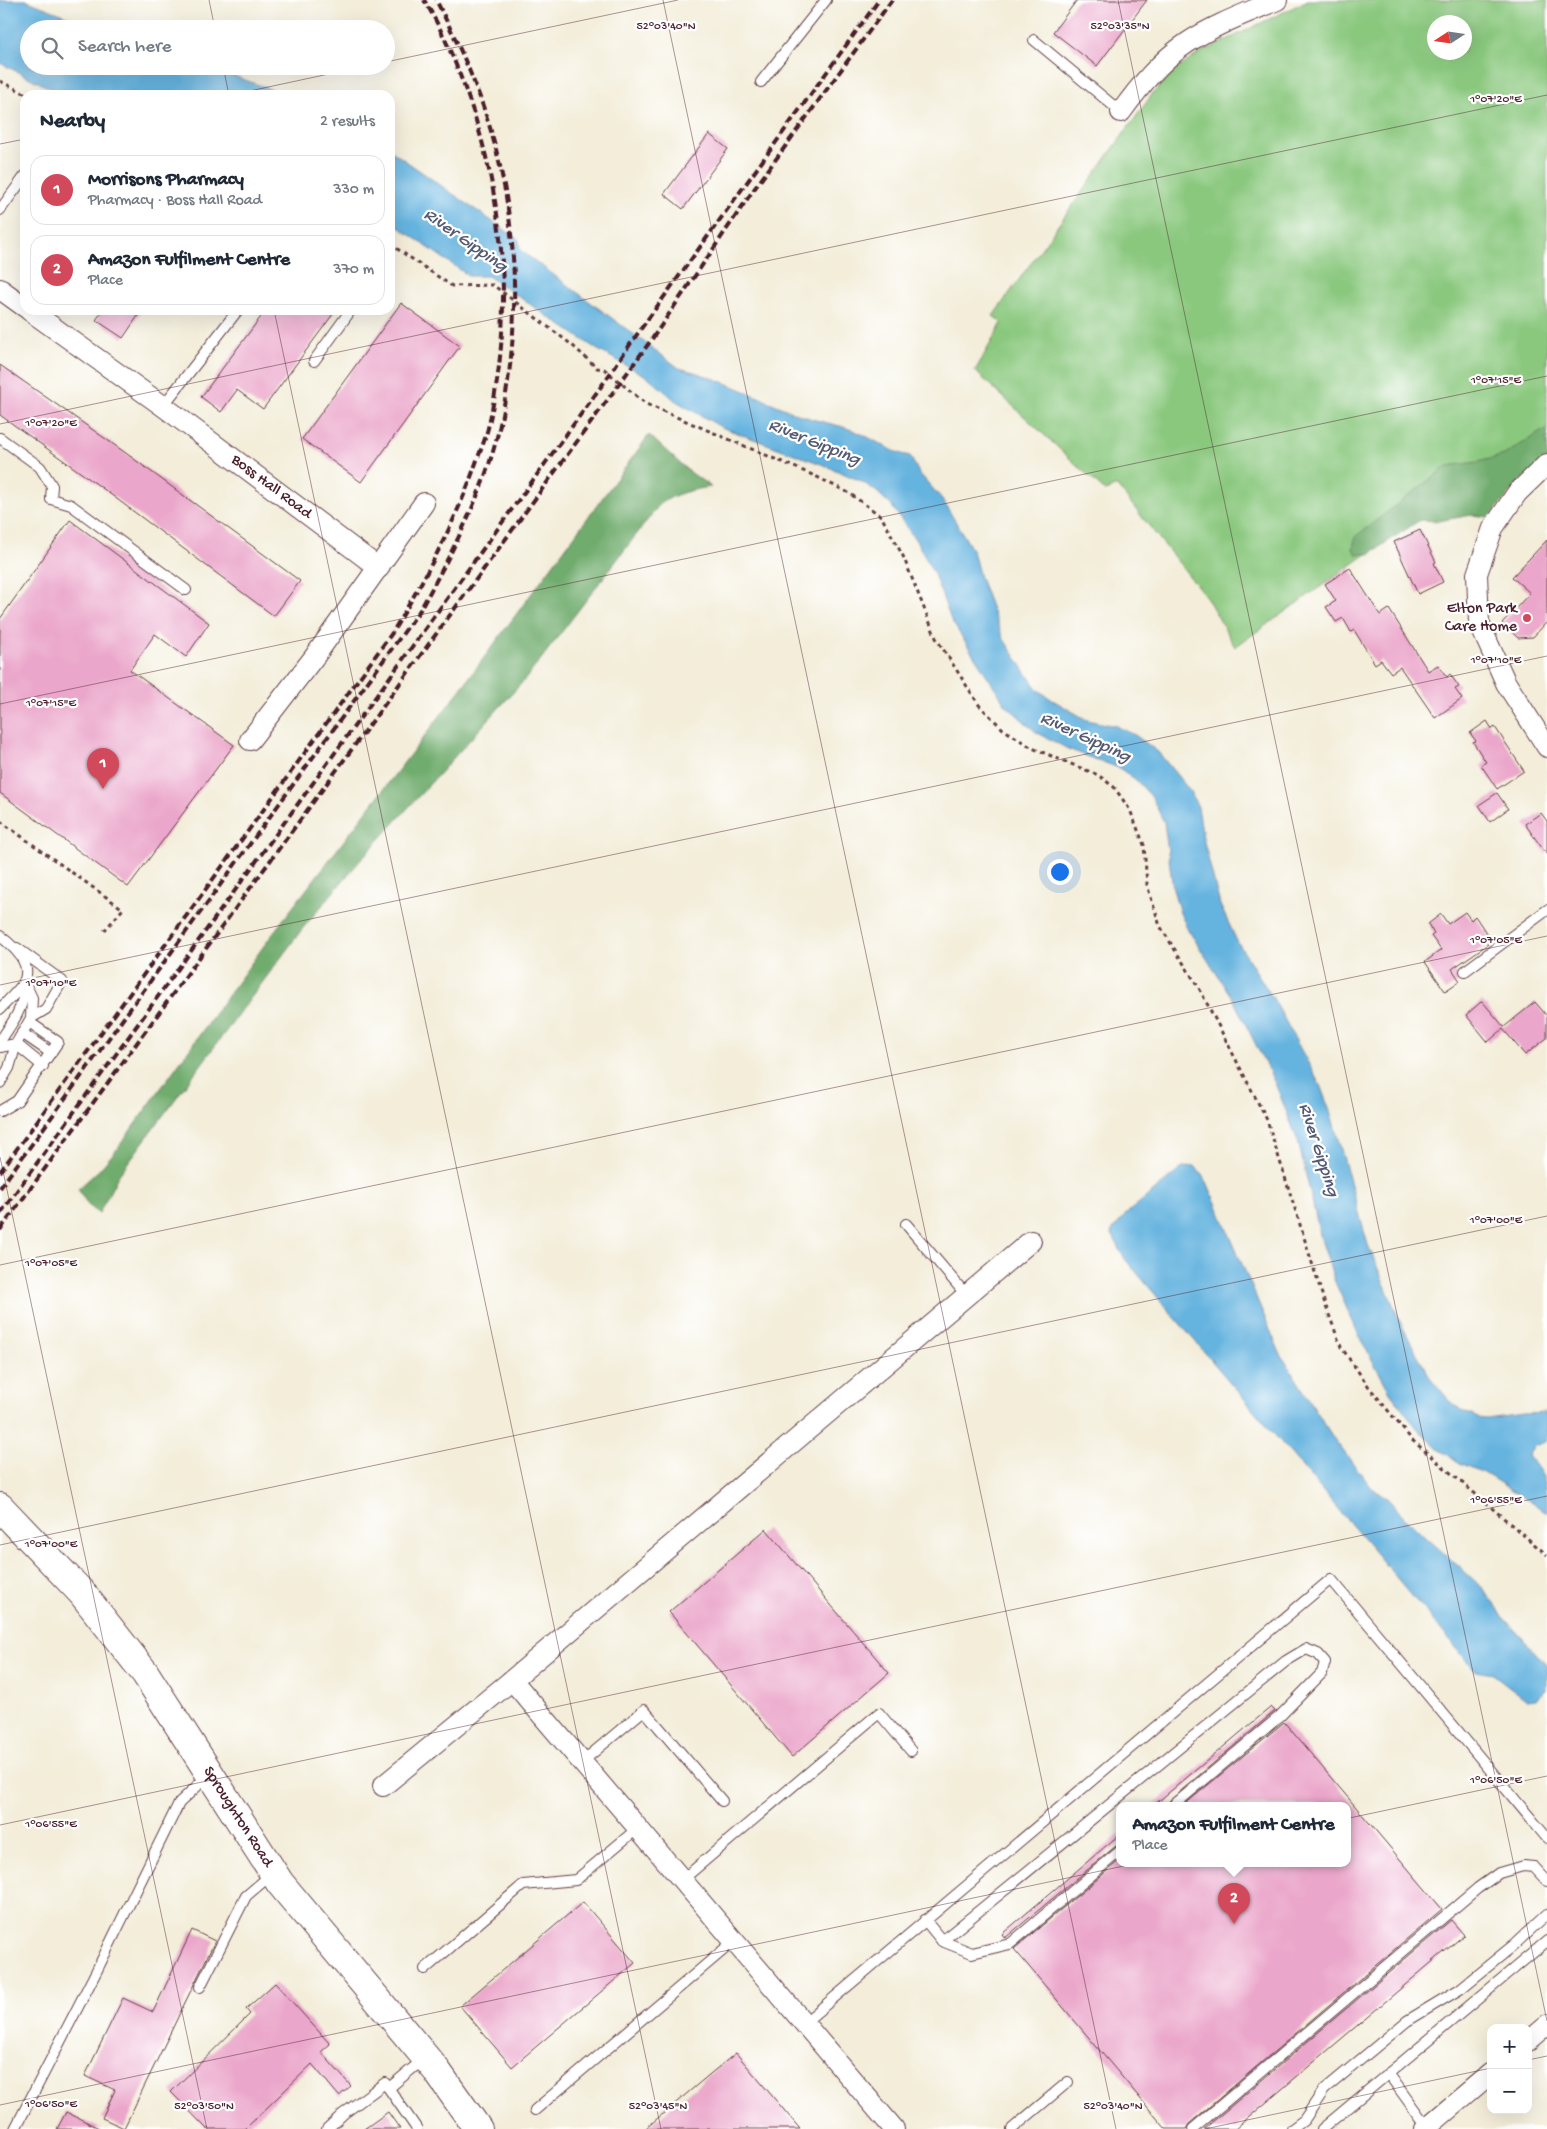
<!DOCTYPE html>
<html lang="en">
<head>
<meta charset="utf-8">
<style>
	:root { --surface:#fff; --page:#f6f6f7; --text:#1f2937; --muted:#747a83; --line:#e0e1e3; --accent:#d1495b }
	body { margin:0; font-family:"Gochi Hand",sans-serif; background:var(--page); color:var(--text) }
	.controls { position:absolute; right:15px; bottom:15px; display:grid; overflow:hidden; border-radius:10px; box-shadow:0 5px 20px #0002 }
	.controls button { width:45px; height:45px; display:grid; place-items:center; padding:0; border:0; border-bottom:1px solid var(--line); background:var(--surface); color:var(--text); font:25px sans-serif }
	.compass { position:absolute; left:1427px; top:15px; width:45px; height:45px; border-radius:50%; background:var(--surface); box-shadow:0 5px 20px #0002; rotate:258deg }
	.you { position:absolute; left:1059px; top:871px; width:18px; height:18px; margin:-12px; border:4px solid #fff; border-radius:50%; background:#1a73e8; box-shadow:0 0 0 8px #1a73e833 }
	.badge { display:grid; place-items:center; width:32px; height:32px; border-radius:50%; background:var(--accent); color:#fff; font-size:16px; font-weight:700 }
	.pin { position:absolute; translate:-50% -41px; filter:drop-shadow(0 1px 2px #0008) }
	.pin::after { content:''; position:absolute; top:26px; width:18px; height:15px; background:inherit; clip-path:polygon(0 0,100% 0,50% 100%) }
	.popup { position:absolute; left:1116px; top:1802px; width:235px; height:65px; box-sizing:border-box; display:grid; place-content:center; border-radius:10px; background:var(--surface); filter:drop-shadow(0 1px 4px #0005); font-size:16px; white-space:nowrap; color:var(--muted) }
	.popup b { font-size:19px; color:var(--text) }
	.popup::after { content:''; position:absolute; left:50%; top:100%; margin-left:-10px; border:10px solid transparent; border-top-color:var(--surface) }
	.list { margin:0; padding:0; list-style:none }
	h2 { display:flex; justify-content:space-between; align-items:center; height:65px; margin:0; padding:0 20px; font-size:21px }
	h2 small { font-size:16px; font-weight:400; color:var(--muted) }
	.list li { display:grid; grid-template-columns:32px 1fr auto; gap:15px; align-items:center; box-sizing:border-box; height:70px; margin:0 10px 10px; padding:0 10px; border:1px solid var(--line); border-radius:15px }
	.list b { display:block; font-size:19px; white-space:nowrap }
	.list p { margin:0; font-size:16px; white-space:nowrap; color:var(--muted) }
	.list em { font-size:16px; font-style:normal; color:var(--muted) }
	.icon { flex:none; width:28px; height:28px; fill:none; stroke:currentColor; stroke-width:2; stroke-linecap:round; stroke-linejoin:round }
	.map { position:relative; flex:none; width:1547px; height:2129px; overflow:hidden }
	.search { position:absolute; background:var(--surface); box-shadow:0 5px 20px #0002; left:20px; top:20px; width:375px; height:55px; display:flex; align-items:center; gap:12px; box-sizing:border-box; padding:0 18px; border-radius:28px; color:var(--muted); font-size:19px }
	.panel { position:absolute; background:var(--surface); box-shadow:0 5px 20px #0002; left:20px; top:90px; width:375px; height:225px; border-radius:15px }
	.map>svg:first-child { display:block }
	.green { fill:#8ac87e; stroke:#6a7454; fill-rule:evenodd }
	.forest { fill:#6fac6d; stroke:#5c664c }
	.water { fill:#65b3df; stroke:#586985 }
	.building { fill:#eba7cb }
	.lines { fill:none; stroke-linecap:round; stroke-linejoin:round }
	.lane-casing { stroke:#633e45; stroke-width:12 }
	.street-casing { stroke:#633e45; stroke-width:22 }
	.secondary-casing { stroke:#633e45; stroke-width:30 }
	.path { stroke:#633e45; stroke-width:3; stroke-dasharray:4 4; stroke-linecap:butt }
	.lane { stroke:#fff; stroke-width:10 }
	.street { stroke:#fff; stroke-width:20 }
	.secondary { stroke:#fff; stroke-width:28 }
	.rail { stroke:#4a1f2b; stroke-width:4; stroke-dasharray:8 4; stroke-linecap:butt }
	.ticks { fill:none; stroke:#4a1f2b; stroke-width:1; stroke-opacity:0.45 }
	.poi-dot { fill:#d1495b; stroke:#fff; stroke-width:2 }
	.labels { text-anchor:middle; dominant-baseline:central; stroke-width:4.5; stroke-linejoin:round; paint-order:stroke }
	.street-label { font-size:16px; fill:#4a1f2b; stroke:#fff }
	.poi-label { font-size:16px; fill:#4a1f2b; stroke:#fff; text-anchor:end }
	.water-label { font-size:18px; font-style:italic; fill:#555a73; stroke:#fff }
	.ticks-label { font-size:12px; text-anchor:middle; fill:#4a1f2b; stroke:#fff; stroke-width:4.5; stroke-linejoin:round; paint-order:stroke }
</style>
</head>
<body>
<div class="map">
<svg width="1547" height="2129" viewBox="0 0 1547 2129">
	<rect width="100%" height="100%" fill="#fff"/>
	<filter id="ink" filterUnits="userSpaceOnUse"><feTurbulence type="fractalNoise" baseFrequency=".02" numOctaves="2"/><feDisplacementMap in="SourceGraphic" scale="10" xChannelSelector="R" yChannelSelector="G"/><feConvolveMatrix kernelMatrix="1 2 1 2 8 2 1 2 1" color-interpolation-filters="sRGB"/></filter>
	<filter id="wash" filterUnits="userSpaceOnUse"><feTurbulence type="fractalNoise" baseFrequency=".0096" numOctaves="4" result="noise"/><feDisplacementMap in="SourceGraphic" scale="20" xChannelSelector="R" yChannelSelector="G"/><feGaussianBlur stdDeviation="1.12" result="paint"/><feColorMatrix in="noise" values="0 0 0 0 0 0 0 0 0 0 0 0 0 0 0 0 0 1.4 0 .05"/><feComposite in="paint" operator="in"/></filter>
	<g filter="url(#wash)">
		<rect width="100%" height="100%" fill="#f3edd9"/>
		<path class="green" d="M1308,0H1547V450L1418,518L1235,647L1207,598L1117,486L1105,491L975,371L1002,323L993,316L1153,93L1176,70L1198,54ZM1434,22H1464V52H1434Z"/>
		<g class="forest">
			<path d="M1547,428V463L1523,479L1489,517L1472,515L1438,521L1420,520L1369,554H1356L1353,549L1355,537L1447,466L1478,462L1504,455Z"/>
			<path d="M649,435L686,469L711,487C691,490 675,493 659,505L528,676L358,863L303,928L118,1176L99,1213L88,1205L78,1189L100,1169L117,1149L276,929L463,686Z"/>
		</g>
		<g class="water">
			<path d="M0,0H25L100,29H29V66H206L287,95H64L0,63Z"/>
			<path d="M390,150L519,240L520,250L679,368C722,378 760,399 800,415C818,422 838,424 855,431C873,438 891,453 910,456L919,473L942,499L973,551L980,578L1003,638L1037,689L1051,699L1087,720L1116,726L1135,735L1158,752L1190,791L1198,807L1203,838L1220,905L1237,941L1274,1000L1320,1085L1331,1114L1368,1245L1402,1326L1429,1376L1448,1399L1462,1411L1478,1418L1487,1419L1523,1414L1547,1413V1441L1534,1446L1528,1456C1547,1479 1547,1482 1547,1512L1484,1473L1460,1463L1439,1449L1417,1428L1390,1392L1361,1340L1335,1282L1321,1239L1298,1141L1275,1083L1233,999L1187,928L1180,913L1173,889L1164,822L1151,796L1135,779L1119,768L1068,749L1036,732L1006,705L951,620L934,574L917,542L891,505L877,492L861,481L824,465L721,427L676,401L648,377L598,350L488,276H469L390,221Z"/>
			<path d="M1195,1166L1207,1182L1280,1353L1334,1439L1372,1488L1386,1497L1408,1521L1484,1589L1502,1616L1547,1665V1690L1535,1699L1527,1700L1493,1674L1476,1671L1125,1259L1111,1232L1128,1212L1182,1168Z"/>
		</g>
		<g id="blocks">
			<g class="building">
				<path d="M1077,0H1147L1097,66L1053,32Z"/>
				<path d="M709,134L728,149L683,209L664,194Z"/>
				<path d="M401,303L460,346L361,482L302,439Z"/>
				<path d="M103,310H142L123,338L96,320Z"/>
				<path d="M266,310H336L263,409L237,390L221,412L201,397Z"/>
				<path d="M0,365L123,451L300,581L274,616L98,485L0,415Z"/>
				<path d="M70,520L209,623L186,657L155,634L130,670L234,745L128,887L0,793V619Z"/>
				<path d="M1420,530L1436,562L1434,563L1443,582L1418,594L1394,542Z"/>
				<path d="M1547,540V622L1533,637L1518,638L1502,623L1530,593L1512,577Z"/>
				<path d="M1350,568L1380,615L1389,609L1428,671L1438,665L1447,677L1450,674L1459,687L1455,689L1462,699L1435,718L1400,667L1391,673L1381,660L1375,664L1354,630L1351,632L1343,618L1336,622L1326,607L1336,601L1325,584Z"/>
				<path d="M1487,721L1492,729L1495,727L1524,771L1497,789L1481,765L1486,762L1473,742L1476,741L1470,733Z"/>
				<path d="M1497,793L1508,809L1490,822L1479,805Z"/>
				<path d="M1541,813L1547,821V855L1525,824Z"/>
				<path d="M1465,912L1471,920L1475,916L1489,937L1485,940L1488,944L1452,969L1460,981L1445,991L1425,962L1441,950L1431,936L1434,934L1428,924L1441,914L1448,924Z"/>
				<path d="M1482,1001L1504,1027L1535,1002L1547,1016V1038L1525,1055L1503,1029L1488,1042L1466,1015Z"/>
				<path d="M766,1529L889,1673L792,1757L669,1612Z"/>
				<path d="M1271,1707L1275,1711L1170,1800L1167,1805H1154Z"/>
				<path d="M1284,1722L1442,1909L1189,2124L1186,2129H1166L1014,1949L1120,1860V1863H1348V1805H1184Z"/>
				<path d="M1120,1834V1844L1116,1846L1005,1938L1002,1934Z"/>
				<path d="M583,1902L635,1963L512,2067L460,2006Z"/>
				<path d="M1451,1920L1464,1935L1235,2129H1204Z"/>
				<path d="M192,1930L215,1941L124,2128L102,2118L115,2090L85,2076L123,1998L153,2012Z"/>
				<path d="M275,1983L330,2044L321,2052L351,2086L339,2096L312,2064L245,2129H207L171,2092L250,2014L246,2009Z"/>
				<path d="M736,2053L800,2129H645L710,2074Z"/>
				<path d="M66,2112L101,2129H57Z"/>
				<path d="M388,2112L400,2129H364Z"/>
			</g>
		</g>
	</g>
	<g filter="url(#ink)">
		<use href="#blocks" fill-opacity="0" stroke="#633e45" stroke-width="1"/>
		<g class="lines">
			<g class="lane-casing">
				<g id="lane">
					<path d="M1034,40L1121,112"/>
					<path d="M761,82L826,0"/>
					<path d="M0,210L25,176"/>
					<path d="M314,361L351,310"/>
					<path d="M163,406L238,310"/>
					<path d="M0,438L40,467L52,486L51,499L71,505L186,590"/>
					<path d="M0,936C13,946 33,963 24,982C19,991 7,1001 0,1009"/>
					<path d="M17,948L62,981L46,1009L31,1018"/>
					<path d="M1465,971L1547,910"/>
					<path d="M22,1033L51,1053"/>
					<path d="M0,1041C11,1025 26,1005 24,985"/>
					<path d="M0,1047L16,1044L43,1066"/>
					<path d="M0,1083L9,1068L16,1044L31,1018L32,998L24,981"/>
					<path d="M0,1111L17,1101L58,1042L29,1022"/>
					<path d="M906,1224L967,1296"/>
					<path d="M582,1762L644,1710L722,1801"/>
					<path d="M682,1880L879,1713L911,1751"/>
					<path d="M925,1920L942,1941L972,1953L1010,1944L1120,1851"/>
					<path d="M942,1941L1286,1661L1306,1649L1318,1654L1325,1662L1322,1673L1280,1716L1174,1805"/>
					<path d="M425,1969L523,1885L576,1880L638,1828"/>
					<path d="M200,1987L246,1896L273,1873"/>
					<path d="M804,2023L1331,1579L1547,1838"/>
					<path d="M1388,2073L1427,2127"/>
					<path d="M389,2088L425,2058"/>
					<path d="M535,2110L734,1941"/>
					<path d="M15,2129L96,1972L179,1803L210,1774"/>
					<path d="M327,2129L343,2114L385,2083L417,2129"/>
					<path d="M1012,2129L1068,2082"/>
					<path d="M1193,2129L1478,1888L1499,1873L1523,1866L1534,1867L1547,1881"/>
					<path d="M1292,2129L1304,2120L1324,2090L1407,2021L1460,1989L1514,1945L1547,1914"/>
					<path d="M1322,2129L1547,1941"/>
				</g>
			</g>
			<g class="street-casing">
				<g id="street">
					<path d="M1121,112C1140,86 1160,61 1187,43C1214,25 1247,13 1277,0"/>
					<path d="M0,289L25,307"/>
					<path id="s1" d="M29,310L163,406L379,568"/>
					<path d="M1547,464L1517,493L1493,528L1477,574L1479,623L1506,683L1547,747"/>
					<path d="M250,740L315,656L424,503"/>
					<path d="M512,1680L894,2129"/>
					<path d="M383,1786L512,1680L1031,1241"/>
					<path d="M1528,2041L1547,2025"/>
					<path d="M1425,2129L1491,2073"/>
				</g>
			</g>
			<g class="secondary-casing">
				<g id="secondary">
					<path id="s2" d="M0,1507L82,1593L145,1673L280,1883L437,2071L478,2129"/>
				</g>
			</g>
			<g class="path">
				<path d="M0,81L28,95"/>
				<path d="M390,244L452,286L493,285L572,345L597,368L604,369L646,404L815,476L849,493L881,516L903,556L936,638L979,705L1003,729L1032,748L1098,775L1114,787L1130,810L1144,845L1147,885L1160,926L1199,988L1267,1120L1325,1304L1341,1347L1369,1387L1412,1440L1547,1555"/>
				<path d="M0,821L123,909L104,931"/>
			</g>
			<use href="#lane" class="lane"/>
			<use href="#street" class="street"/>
			<use href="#secondary" class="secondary"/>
			<g class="rail">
				<path d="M0,1172L392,633C425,578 455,524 476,463C480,452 485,440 488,428C513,322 506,213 473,111C460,73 445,34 424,0"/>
				<path d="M0,1188L420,610C451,554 483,495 498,433C523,329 519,216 486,115C473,75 455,37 436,0"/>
				<path d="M0,1214L605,381L640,330L879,0"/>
				<path d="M0,1230L652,339L752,192L892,0"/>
			</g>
		</g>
	</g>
	<path class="ticks" d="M209,0L215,29M663,0L1116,2129M1118,0L1547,2021M386,62L678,0M223,66L229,95M231,95L366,66M0,144L25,139M274,310L661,2129M0,424L1547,95M0,704L1547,376M0,985L1547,656M0,1157L207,2129M0,1265L1547,936M0,1545L1547,1216M0,1825L1547,1496M1528,2060L1547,2056M0,2105L1547,1776M1205,2129L1491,2068"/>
	<circle class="poi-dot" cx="1527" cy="618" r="5"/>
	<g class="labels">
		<g class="street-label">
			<text stroke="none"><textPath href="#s1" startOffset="300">Boss Hall Road</textPath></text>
			<text stroke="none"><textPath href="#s2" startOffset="392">Sproughton Road</textPath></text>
		</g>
		<g class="poi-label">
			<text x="1517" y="609">Elton Park<tspan x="1517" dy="18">Care Home</tspan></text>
		</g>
		<g class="water-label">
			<text transform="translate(465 241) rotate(35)">River Gipping</text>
			<text transform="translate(814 443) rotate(22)">River Gipping</text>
			<text transform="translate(1085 738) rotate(25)">River Gipping</text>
			<text transform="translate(1318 1150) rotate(72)">River Gipping</text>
		</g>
	</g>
	<g class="ticks-label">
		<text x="666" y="29">52°03'40"N</text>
		<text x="1120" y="29">52°03'35"N</text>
		<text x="1496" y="102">1°07'20"E</text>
		<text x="1496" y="383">1°07'15"E</text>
		<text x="51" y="426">1°07'20"E</text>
		<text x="1496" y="663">1°07'10"E</text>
		<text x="51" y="706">1°07'15"E</text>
		<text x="1496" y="943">1°07'05"E</text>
		<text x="51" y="986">1°07'10"E</text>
		<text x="1496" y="1223">1°07'00"E</text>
		<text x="51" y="1266">1°07'05"E</text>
		<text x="1496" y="1503">1°06'55"E</text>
		<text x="51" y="1547">1°07'00"E</text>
		<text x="1496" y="1783">1°06'50"E</text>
		<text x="51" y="1827">1°06'55"E</text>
		<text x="51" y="2107">1°06'50"E</text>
		<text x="204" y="2109">52°03'50"N</text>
		<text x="658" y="2109">52°03'45"N</text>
		<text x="1113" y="2109">52°03'40"N</text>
	</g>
</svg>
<div class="controls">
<button>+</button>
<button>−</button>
</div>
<svg class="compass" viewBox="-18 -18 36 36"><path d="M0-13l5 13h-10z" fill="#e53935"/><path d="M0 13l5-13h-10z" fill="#747a83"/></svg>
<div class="you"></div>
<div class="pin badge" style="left:103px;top:789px">1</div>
<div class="pin badge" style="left:1234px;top:1924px">2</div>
<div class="popup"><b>Amazon Fulfilment Centre</b>Place</div>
<div class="search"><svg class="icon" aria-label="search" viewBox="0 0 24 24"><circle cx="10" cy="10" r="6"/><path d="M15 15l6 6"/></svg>Search here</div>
<section class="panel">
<h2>Nearby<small>2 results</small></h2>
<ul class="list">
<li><span class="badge">1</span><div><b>Morrisons Pharmacy</b><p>Pharmacy · Boss Hall Road</p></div><em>330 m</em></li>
<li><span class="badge">2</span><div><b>Amazon Fulfilment Centre</b><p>Place</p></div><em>370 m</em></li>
</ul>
</section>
</div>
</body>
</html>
